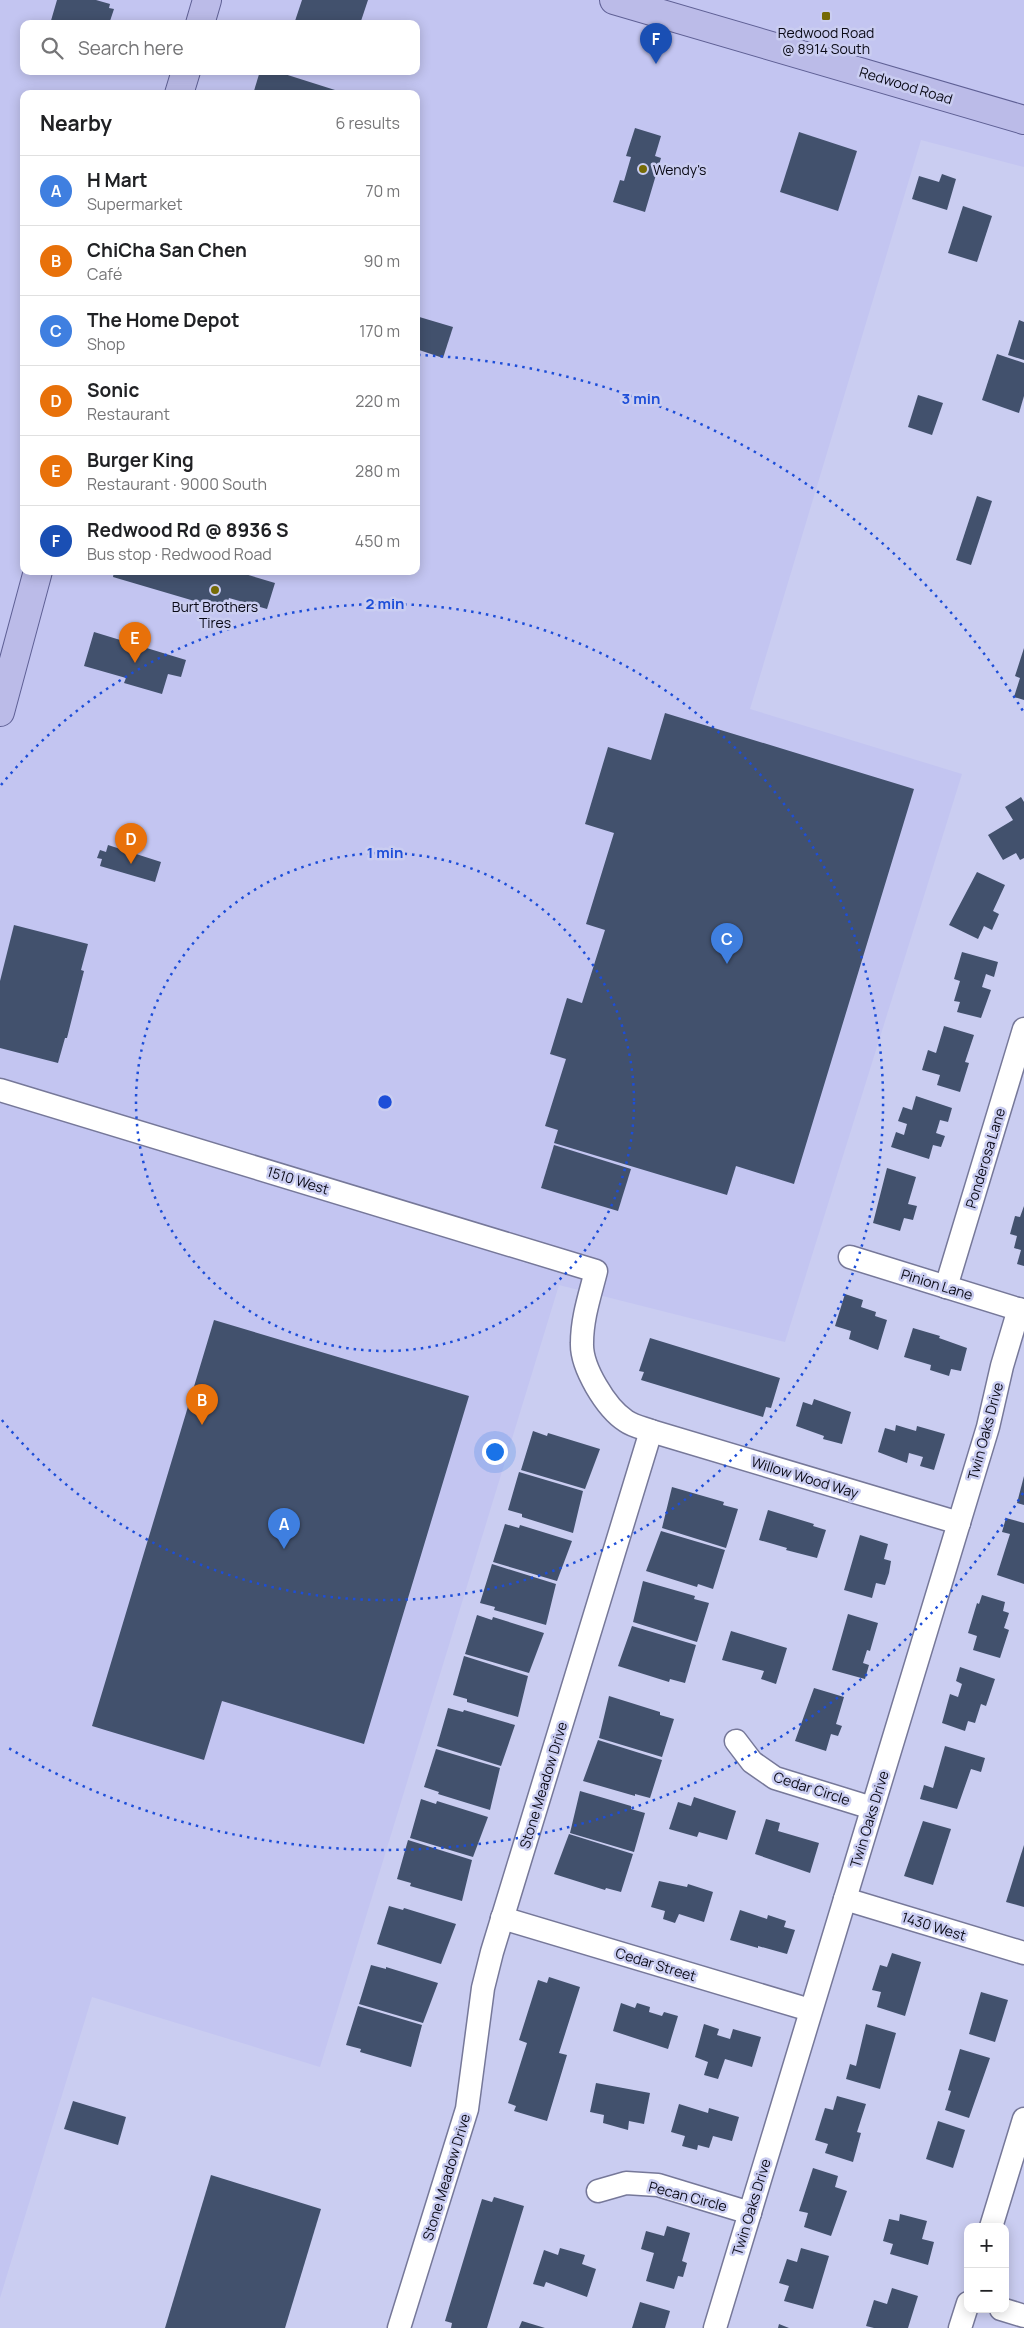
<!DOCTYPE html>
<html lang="en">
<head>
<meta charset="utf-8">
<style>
	:root { --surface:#fff; --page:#f2f2f2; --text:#202124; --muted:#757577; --line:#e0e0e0; --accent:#766b05 }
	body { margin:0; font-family:Manrope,sans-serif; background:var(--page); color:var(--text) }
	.controls { position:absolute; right:15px; bottom:15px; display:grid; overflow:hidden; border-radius:10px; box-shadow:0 2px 12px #0003 }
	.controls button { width:45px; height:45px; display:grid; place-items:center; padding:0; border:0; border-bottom:1px solid var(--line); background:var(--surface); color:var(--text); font:25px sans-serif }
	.you { position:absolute; left:494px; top:1451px; width:18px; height:18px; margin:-12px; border:4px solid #fff; border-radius:50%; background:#1a73e8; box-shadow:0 0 0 8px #1a73e833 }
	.badge { display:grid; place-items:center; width:32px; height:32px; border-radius:50%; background:var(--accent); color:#fff; font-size:16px; font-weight:700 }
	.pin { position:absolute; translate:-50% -41px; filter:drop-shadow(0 1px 2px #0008) }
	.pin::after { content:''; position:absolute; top:26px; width:18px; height:15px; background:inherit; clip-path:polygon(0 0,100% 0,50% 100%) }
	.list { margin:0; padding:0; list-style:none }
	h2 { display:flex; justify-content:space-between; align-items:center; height:65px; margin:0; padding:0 20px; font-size:21px }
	h2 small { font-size:16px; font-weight:400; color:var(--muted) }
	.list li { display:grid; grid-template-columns:32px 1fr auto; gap:15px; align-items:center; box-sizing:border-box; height:70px; padding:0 20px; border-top:1px solid var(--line) }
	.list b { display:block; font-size:19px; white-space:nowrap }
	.list p { margin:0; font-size:16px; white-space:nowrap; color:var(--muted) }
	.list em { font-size:16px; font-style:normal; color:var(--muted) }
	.icon { flex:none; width:28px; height:28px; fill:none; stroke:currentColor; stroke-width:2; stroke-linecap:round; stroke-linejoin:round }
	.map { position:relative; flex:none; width:1024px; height:2328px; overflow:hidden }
	.search { position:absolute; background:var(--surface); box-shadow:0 2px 12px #0003; left:20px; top:20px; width:400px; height:55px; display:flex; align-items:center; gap:12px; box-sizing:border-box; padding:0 18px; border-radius:10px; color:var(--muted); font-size:19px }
	.panel { position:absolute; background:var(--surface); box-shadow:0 2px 12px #0003; left:20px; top:90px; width:400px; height:485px; border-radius:10px }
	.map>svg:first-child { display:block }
	.built { fill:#c3c5f1; fill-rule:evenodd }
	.building { fill:#42516d }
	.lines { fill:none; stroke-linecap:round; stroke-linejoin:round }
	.street-casing { stroke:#767899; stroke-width:25 }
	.primary-casing { stroke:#5f6095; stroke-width:30 }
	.street { stroke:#fff; stroke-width:22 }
	.primary { stroke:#bbbbe8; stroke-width:28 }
	.ring { fill:none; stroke:#1d4ed8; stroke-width:2.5; stroke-dasharray:2.5 5 }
	.poi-dot { fill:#766b05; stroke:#cacdf1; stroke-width:2 }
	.labels { text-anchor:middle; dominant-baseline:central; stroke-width:5; stroke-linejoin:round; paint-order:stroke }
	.poi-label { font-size:14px; fill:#0a0a16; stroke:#cacdf1 }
	.street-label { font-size:14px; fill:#0a0a16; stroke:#cacdf1 }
	.centre { fill:#1d4ed8; stroke:#cacdf1; stroke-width:2.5 }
	.ring-label { font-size:15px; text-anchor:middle; font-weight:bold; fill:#1d4ed8; stroke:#cacdf1; stroke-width:5; stroke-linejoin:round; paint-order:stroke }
</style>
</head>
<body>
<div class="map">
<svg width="1024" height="2328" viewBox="0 0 1024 2328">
	<rect width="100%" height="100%" fill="#cacdf1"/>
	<path class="built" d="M0,0H1024V167L921,140L750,709L962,774L785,1342L559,1285L320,2067L92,1997L0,2298ZM24,24H416V71H24ZM24,94H416V571H24Z"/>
	<g class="building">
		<path d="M57,0H96L110,4L109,8L114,9L109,24H50Z"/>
		<path d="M302,0H368L360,24H294Z"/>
		<path d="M260,71H275L335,90L334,94H253Z"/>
		<path d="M635,128L661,136L655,156L661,158L645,212L613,202L620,180L624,181L631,157L626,156Z"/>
		<path d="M799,132L857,151L838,211L780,192Z"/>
		<path d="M942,174L956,179L947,210L912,199L919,176L939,182Z"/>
		<path d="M963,206L992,216L977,262L948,253Z"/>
		<path d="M416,316L453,327L443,358L416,349Z"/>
		<path d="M1019,320L1024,322V360L1008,355Z"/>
		<path d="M997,354L1024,363V396L1019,413L982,400Z"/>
		<path d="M918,395L943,403L932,435L908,427Z"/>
		<path d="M977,496L992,501L971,565L956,560Z"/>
		<path d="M114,571H235L275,583L267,609L229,598L225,610L113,577Z"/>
		<path d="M94,632L186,660L181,677L168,674L162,694L124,683L126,678L84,666Z"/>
		<path d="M1024,648V700L1014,697L1020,678L1015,676Z"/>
		<path d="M665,713L914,789L794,1184L736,1166L727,1195L554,1143L558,1130L545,1126L566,1059L550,1054L567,998L582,1003L605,930L586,924L614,833L585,824L608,747L651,760Z"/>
		<path d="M1021,797L1024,802V858L1020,860L1016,853L1003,860L988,835L1013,820L1005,807Z"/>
		<path d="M108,845L161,862L155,882L100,866L102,859L97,858L100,850L106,852Z"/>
		<path d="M977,872L1005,885L993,911L999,914L992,930L984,926L978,939L949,925Z"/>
		<path d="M14,925L88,944L81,970L84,971L67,1038H65L58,1063L0,1048V981Z"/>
		<path d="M962,952L998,962L994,977L986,974L982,987L991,990L981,1018L957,1012L960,1002L954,1001L960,981L954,979Z"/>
		<path d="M944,1026L974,1035L965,1062L969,1063L960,1092L937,1085L940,1075L922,1070L928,1050L936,1053Z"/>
		<path d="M916,1096L952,1108L948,1122L940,1120L936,1133L945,1136L941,1147L933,1145L929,1159L891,1147L896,1132L904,1135L907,1124L898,1121L903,1107L912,1110Z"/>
		<path d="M554,1145L631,1169L618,1211L541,1188Z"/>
		<path d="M887,1168L916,1177L908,1204L917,1206L913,1220L904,1218L900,1231L873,1223Z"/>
		<path d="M1024,1206V1266L1017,1264L1021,1250L1014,1248L1017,1236L1010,1234L1015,1216L1020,1217Z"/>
		<path d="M845,1294L863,1300L861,1307L876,1312L875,1316L887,1320L878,1350L849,1339L851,1331L835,1326Z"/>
		<path d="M214,1320L469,1396L364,1744L222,1701L204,1760L92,1726Z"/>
		<path d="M913,1328L940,1336L939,1338L967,1348L961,1371L951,1369L949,1376L930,1370L931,1365L904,1357Z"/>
		<path d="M650,1338L780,1378L771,1408L766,1407L763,1417L641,1380L644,1372L639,1371Z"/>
		<path d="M814,1399L851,1412L842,1444L823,1439L824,1436L796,1426L803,1402L812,1405Z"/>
		<path d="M896,1425L916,1431L917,1426L945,1434L934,1470L920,1466L923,1457L909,1453L907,1463L878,1452L885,1428L895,1431Z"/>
		<path d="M533,1431L547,1436L548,1433L600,1449L585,1489L521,1470Z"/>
		<path d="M519,1472L583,1491L573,1533L522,1517V1514L508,1510Z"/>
		<path d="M1024,1476V1505L1017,1503Z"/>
		<path d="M672,1487L724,1502L723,1505L738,1509L726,1548L662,1528Z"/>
		<path d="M768,1510L814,1524L813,1526L826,1530L817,1558L786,1550L787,1548L759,1540Z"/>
		<path d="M1006,1518L1024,1523V1584L997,1575L1010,1534L1002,1532Z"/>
		<path d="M505,1524L519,1528L520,1525L572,1541L557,1581L493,1562Z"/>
		<path d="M661,1531L725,1550L713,1589L698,1584L697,1587L646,1571Z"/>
		<path d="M860,1535L888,1544L884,1559L891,1561L889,1573L885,1585L876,1583L872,1598L844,1590Z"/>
		<path d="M492,1564L556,1584L546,1625L494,1610L495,1607L480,1603Z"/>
		<path d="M643,1581L695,1596L694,1599L709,1603L697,1642L633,1622Z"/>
		<path d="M982,1595L1005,1602L1003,1611L1009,1613L1004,1628L1009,1630L1000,1658L973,1650L977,1636L968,1633L977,1603L979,1604Z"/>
		<path d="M848,1614L878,1623L870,1651L867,1650L863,1663L869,1665L865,1679L832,1670Z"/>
		<path d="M477,1615L492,1620L493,1617L544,1633L529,1673L465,1654Z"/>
		<path d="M632,1626L696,1645L685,1683L670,1679L669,1682L618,1666Z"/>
		<path d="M731,1631L787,1648L776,1684L761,1679L764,1671L722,1660Z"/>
		<path d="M464,1656L528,1676L518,1717L467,1702V1699L453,1695Z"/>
		<path d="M960,1667L995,1679L986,1706L981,1704L975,1723L968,1721L965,1731L942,1723L950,1694L958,1697L962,1684L956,1681Z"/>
		<path d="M814,1688L844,1697L836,1724L842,1726L838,1736L831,1734L826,1751L795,1741Z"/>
		<path d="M609,1696L660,1712V1715L674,1719L662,1757L599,1738Z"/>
		<path d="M448,1708L463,1712L464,1710L515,1725L501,1766L437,1746Z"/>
		<path d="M598,1740L662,1760L650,1798L635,1794V1796L583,1781Z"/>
		<path d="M945,1746L985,1758L981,1772L971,1769L957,1809L920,1799L924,1785L933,1788Z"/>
		<path d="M436,1749L500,1768L490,1810L438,1794L439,1792L424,1787Z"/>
		<path d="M580,1791L631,1806V1809L645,1813L634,1852L570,1833Z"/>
		<path d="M694,1797L736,1811L727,1840L699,1832L697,1837L669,1829L678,1802L691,1806Z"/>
		<path d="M421,1799L436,1804L437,1801L488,1817L473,1857L410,1838Z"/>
		<path d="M766,1819L780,1823L778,1831L819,1843L810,1873L755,1854Z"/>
		<path d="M923,1821L951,1829L933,1885L904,1876Z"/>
		<path d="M569,1834L633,1854L621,1892L606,1888L605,1890L554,1874Z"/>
		<path d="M408,1840L472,1860L462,1901L410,1886L411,1883L397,1879Z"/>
		<path d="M1024,1845V1907L1006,1902Z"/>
		<path d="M659,1881L687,1887L688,1884L713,1892L704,1922L679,1914L675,1923L663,1919L665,1911L651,1907Z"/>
		<path d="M389,1906L403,1910L404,1908L456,1924L441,1964L377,1944Z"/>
		<path d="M740,1910L767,1919L768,1915L786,1921L784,1927L795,1930L787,1954L758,1946V1948L730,1940Z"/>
		<path d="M892,1953L921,1962L905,2016L877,2007L881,1992L872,1990L880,1965L887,1967Z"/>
		<path d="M371,1965L386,1969V1967L438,1983L423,2023L359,2004Z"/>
		<path d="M549,1977L580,1987L559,2053L567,2055L547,2121L514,2111L516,2106L508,2103L527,2043L519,2040L538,1980L547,1983Z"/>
		<path d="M981,1992L1008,2000L995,2042L969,2034Z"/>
		<path d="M621,2003L635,2008L637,2003L650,2007L649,2012L662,2016L664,2012L678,2016L668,2049L613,2031Z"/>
		<path d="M358,2006L422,2025L411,2067L360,2052L361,2049L346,2045Z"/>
		<path d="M704,2024L719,2029L717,2035L730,2039L733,2029L761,2037L752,2067L725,2059L718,2079L704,2075L708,2062L695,2057Z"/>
		<path d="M866,2024L896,2033L880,2089L846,2079L850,2064L856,2066Z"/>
		<path d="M960,2049L990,2058L969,2118L945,2110L951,2091L948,2090Z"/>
		<path d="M596,2083L650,2093L644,2124L629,2121L628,2130L603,2123L604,2115L590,2112Z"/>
		<path d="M837,2096L866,2104L857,2132L861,2133L853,2162L825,2153L828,2144L815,2140L825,2108L833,2110Z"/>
		<path d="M73,2101L126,2117L118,2145L64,2129Z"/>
		<path d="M679,2104L708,2113L709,2108L739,2117L732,2141L713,2136L709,2148L698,2145L697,2150L682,2146L685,2136L671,2132Z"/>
		<path d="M938,2121L965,2130L953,2168L926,2159Z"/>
		<path d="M813,2168L838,2176L835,2187L847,2191L831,2236L804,2227L808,2213L799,2211Z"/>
		<path d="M211,2175L321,2209L285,2328H165Z"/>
		<path d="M494,2197L524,2206L487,2328H451L452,2323L445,2321L482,2199L492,2202Z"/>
		<path d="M900,2214L927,2221L922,2239L934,2242L928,2265L890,2254L893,2244L883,2241L889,2219L899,2221Z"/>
		<path d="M667,2226L690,2233L682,2261L687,2263L683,2277L678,2276L674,2289L646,2281L654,2253L641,2249L646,2231L664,2236Z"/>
		<path d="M560,2248L585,2255L582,2264L596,2269L587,2297L546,2282L544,2287L533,2284L544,2250L558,2255Z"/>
		<path d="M801,2248L829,2256L813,2309L784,2301L789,2286L779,2283L787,2259L797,2262Z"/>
		<path d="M892,2288L918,2296L908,2328H874L866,2326L874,2300L887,2304Z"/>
		<path d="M640,2302L670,2311L665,2328H632Z"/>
		<path d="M522,2321L545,2328H519Z"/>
		<path d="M779,2324L789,2328H778Z"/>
	</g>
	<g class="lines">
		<g class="street-casing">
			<g id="street">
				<path d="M0,1090L596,1271C590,1295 582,1318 582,1343C581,1367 606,1408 626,1421C633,1426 643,1428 651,1431L959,1523"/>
				<path d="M850,1257L1024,1311"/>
				<path d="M946,1287L1024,1029"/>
				<path d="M736,1741L752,1762L775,1778L872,1808"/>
				<path d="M845,1899L1024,1953"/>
				<path d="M502,1918L810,2010"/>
				<path d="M598,2191L626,2183L658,2185L750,2213"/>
				<path d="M991,2227L1024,2119"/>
				<path d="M1001,2309L1024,2316"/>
				<path d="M399,2328L467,2109L483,1988L492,1952L651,1431"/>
				<path d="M715,2328L988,1427L1002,1366L1019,1309"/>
				<path d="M960,2328L968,2303"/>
			</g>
		</g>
		<g class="primary-casing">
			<g id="primary">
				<path d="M614,0L1024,120"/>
				<path d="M200,24L207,0"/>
				<path d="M179,94L186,71"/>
				<path d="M0,712L38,571"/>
			</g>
		</g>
		<use href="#street" class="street"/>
		<use href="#primary" class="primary"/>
	</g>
	<g class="ring">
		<circle cx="385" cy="1102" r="249"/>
		<path d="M1 785A498 498 0 1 1 1 1419"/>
		<path d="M1023 1493A748 748 0 0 1 5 1746M418 355A748 748 0 0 1 1023 711"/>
	</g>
	<g class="poi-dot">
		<rect x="821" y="11" width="10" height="10" rx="2.5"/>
		<circle cx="643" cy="169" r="5"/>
		<circle cx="215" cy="590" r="5"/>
	</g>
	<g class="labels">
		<g class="poi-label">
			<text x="826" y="32">Redwood Road<tspan x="826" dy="16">@ 8914 South</tspan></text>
			<text x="653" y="169" text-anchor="start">Wendy's</text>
			<text x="215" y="606">Burt Brothers<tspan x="215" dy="16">Tires</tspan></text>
		</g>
		<g class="street-label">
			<text transform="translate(906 85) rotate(17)">Redwood Road</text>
			<text transform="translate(985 1158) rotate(-73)">Ponderosa Lane</text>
			<text transform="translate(298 1180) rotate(17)">1510 West</text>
			<text transform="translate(937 1284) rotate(17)">Pinion Lane</text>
			<text transform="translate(985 1431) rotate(-75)">Twin Oaks Drive</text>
			<text transform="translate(805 1477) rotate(17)">Willow Wood Way</text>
			<text transform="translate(543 1785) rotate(-73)">Stone Meadow Drive</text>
			<text transform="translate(812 1788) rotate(18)">Cedar Circle</text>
			<text transform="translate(869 1819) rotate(-73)">Twin Oaks Drive</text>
			<text transform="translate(934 1926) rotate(17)">1430 West</text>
			<text transform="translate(656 1964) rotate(17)">Cedar Street</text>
			<text transform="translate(446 2177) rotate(-73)">Stone Meadow Drive</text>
			<text transform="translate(688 2196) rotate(15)">Pecan Circle</text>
			<text transform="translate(751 2207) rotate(-73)">Twin Oaks Drive</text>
		</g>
	</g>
	<circle cx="385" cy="1102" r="8" class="centre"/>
	<g class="ring-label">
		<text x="641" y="404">3 min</text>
		<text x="385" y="609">2 min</text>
		<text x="385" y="858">1 min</text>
	</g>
</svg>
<div class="controls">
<button>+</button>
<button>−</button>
</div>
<div class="you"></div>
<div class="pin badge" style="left:284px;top:1549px;background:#3f7fe0">A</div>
<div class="pin badge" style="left:202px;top:1425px;background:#e8710a">B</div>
<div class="pin badge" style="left:727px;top:964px;background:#3f7fe0">C</div>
<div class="pin badge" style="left:131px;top:864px;background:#e8710a">D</div>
<div class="pin badge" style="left:135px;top:663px;background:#e8710a">E</div>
<div class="pin badge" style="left:656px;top:64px;background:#1a4fb4">F</div>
<div class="search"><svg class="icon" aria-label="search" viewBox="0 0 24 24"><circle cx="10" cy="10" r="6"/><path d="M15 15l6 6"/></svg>Search here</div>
<section class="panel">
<h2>Nearby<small>6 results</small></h2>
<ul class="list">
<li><span class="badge" style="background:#3f7fe0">A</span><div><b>H Mart</b><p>Supermarket</p></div><em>70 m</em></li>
<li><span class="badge" style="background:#e8710a">B</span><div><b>ChiCha San Chen</b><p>Café</p></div><em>90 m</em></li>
<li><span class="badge" style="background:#3f7fe0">C</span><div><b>The Home Depot</b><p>Shop</p></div><em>170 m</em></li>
<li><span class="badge" style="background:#e8710a">D</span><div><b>Sonic</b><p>Restaurant</p></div><em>220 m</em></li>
<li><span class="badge" style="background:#e8710a">E</span><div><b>Burger King</b><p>Restaurant · 9000 South</p></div><em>280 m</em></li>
<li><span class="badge" style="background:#1a4fb4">F</span><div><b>Redwood Rd @ 8936 S</b><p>Bus stop · Redwood Road</p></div><em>450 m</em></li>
</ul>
</section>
</div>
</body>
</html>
